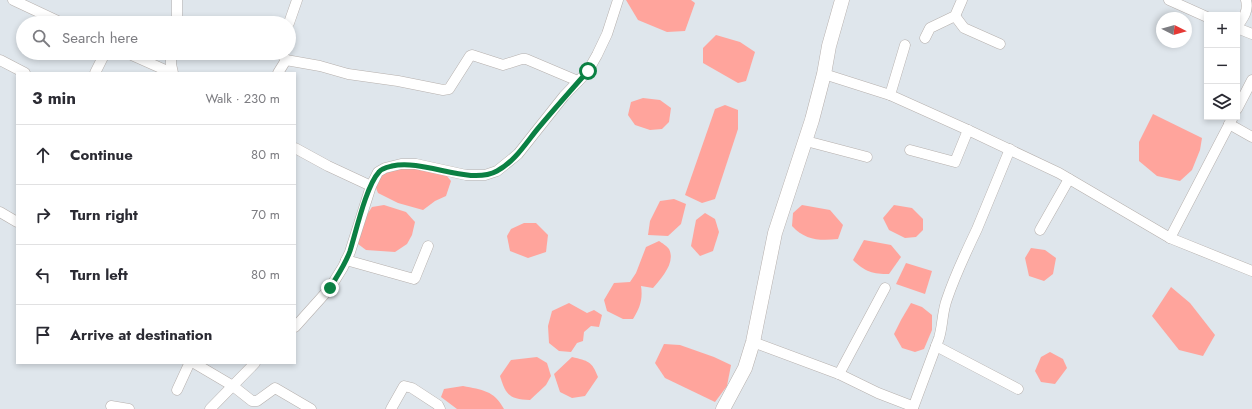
<!DOCTYPE html>
<html lang="en">
<head>
<meta charset="utf-8">
<style>
	:root { --surface:#fff; --page:#f7f7f7; --text:#2b2b33; --muted:#7c7c81; --line:#e1e1e2 }
	body { margin:0; font-family:Jost,sans-serif; background:var(--page); color:var(--text) }
	.controls { position:absolute; right:12px; top:12px; display:grid; overflow:hidden; border-radius:0px; box-shadow:0 2px 6px #0003 }
	.controls button { width:36px; height:36px; display:grid; place-items:center; padding:0; border:0; border-bottom:1px solid var(--line); background:var(--surface); color:var(--text); font:20px sans-serif }
	.compass { position:absolute; left:1156px; top:12px; width:36px; height:36px; border-radius:50%; background:var(--surface); box-shadow:0 2px 6px #0003; rotate:96deg }
	.stop { position:absolute; width:12px; height:12px; margin:-9px; border:3px solid #0b8043; border-radius:50%; background:#fff }
	.stop.end { background:#0b8043; border-color:#fff; box-shadow:0 1px 4px #0008 }
	.list { margin:0; padding:0; list-style:none }
	h2 { display:flex; justify-content:space-between; align-items:center; height:52px; margin:0; padding:0 16px; font-size:17px }
	h2 small { font-size:13px; font-weight:400; color:var(--muted) }
	.list li { display:grid; grid-template-columns:26px 1fr auto; gap:12px; align-items:center; box-sizing:border-box; height:60px; padding:0 16px; border-top:1px solid var(--line) }
	.list b { display:block; font-size:15px; white-space:nowrap }
	.list em { font-size:13px; font-style:normal; color:var(--muted) }
	.icon { flex:none; width:22px; height:22px; fill:none; stroke:currentColor; stroke-width:2; stroke-linecap:round; stroke-linejoin:round }
	.map { position:relative; flex:none; width:1252px; height:409px; overflow:hidden }
	.search { position:absolute; background:var(--surface); box-shadow:0 2px 6px #0003; left:16px; top:16px; width:280px; height:44px; display:flex; align-items:center; gap:10px; box-sizing:border-box; padding:0 14px; border-radius:22px; color:var(--muted); font-size:15px }
	.panel { position:absolute; background:var(--surface); box-shadow:0 2px 6px #0003; left:16px; top:72px; width:280px; height:292px; border-radius:0px }
	.map>svg:first-child { display:block }
	.water { fill:#ffa49c }
	.lines { fill:none; stroke-linecap:round; stroke-linejoin:round }
	.street-casing { stroke:#b6b0ad; stroke-width:11 }
	.secondary-casing { stroke:#b6afac; stroke-width:15 }
	.street { stroke:#fff; stroke-width:10 }
	.secondary { stroke:#fff; stroke-width:14 }
	.route { stroke:#0b8043; stroke-width:5 }
</style>
</head>
<body>
<div class="map">
<svg width="1252" height="409" viewBox="0 0 1252 409">
	<rect width="100%" height="100%" fill="#dfe6ec"/>
	<g class="water">
		<path d="M626,0H691L695,3L685,31L667,32L638,20Z"/>
		<path d="M716,35L740,42L755,52L746,81L738,83L703,63V48Z"/>
		<path d="M643,98L660,100L671,108L669,122L662,129L650,130L635,125L628,115L631,102Z"/>
		<path d="M725,105L738,110V129L715,199L702,203L685,195L715,109Z"/>
		<path d="M1153,114L1202,138L1200,150L1192,170L1180,181L1157,176L1139,161V142Z"/>
		<path d="M417,167L442,170L451,181L446,196L435,201L423,210L398,203L378,193L374,183L383,170Z"/>
		<path d="M674,199L686,204L681,224L668,236L648,235L650,221L660,201Z"/>
		<path d="M384,205L406,212L415,222L412,235L407,244L395,252L366,250L358,244L360,225L372,207Z"/>
		<path d="M802,205L830,210L843,225L838,239C819,241 805,240 792,226L793,213Z"/>
		<path d="M894,205L912,208L923,219V230L916,237L905,238L889,230L883,218Z"/>
		<path d="M705,213L715,219L719,232L713,251L700,256L691,246L696,220Z"/>
		<path d="M524,223H536L548,235L546,252L528,258L510,251L507,236L511,229Z"/>
		<path d="M864,240L891,245L901,257L889,274C873,274 865,272 853,260Z"/>
		<path d="M659,241C662,243 667,246 669,249C676,263 661,278 653,288L641,286C643,299 640,308 633,319H623L607,311L604,300L614,283L630,282L636,273L646,247Z"/>
		<path d="M1031,248L1045,250L1056,258L1053,274L1044,281L1029,276L1025,258Z"/>
		<path d="M906,263L932,271L925,294L896,284Z"/>
		<path d="M1171,287L1190,303L1215,335L1203,356L1179,350L1152,316Z"/>
		<path d="M569,303L587,313L594,310L602,315L599,327L591,326L584,332L583,341L577,343L571,352L559,351L549,343L548,326L552,311Z"/>
		<path d="M911,303L922,307L932,315V330L924,349L915,352L902,348L894,334L901,320Z"/>
		<path d="M664,344L680,345L714,357L731,365L727,386L715,402L665,378L655,363Z"/>
		<path d="M1050,352L1063,359L1067,368L1055,384L1041,382L1035,371L1041,357Z"/>
		<path d="M537,357L547,363L551,376L546,385L530,400C510,399 506,396 500,376L511,360Z"/>
		<path d="M572,357C588,361 592,361 598,377L585,396L572,398L560,392L554,374Z"/>
		<path d="M463,386C482,390 494,390 504,409H457L441,397L444,389Z"/>
	</g>
	<g class="lines">
		<g class="street-casing">
			<g id="street">
				<path d="M13,0L62,23"/>
				<path d="M1169,0L1207,17"/>
				<path d="M955,16L964,28L1000,44"/>
				<path d="M177,23V0"/>
				<path d="M289,23L297,0"/>
				<path d="M1237,27C1243,18 1249,11 1246,0"/>
				<path d="M1237,28L1252,34"/>
				<path d="M925,38L930,28L955,16L962,0"/>
				<path d="M127,53L172,73"/>
				<path d="M171,53V64L173,73"/>
				<path d="M0,60L25,73"/>
				<path d="M286,60L320,66L348,74L398,81L443,90L449,89L470,56L472,55L503,65L522,59H526L578,81"/>
				<path d="M95,73L105,53"/>
				<path d="M278,73L286,60L281,53"/>
				<path d="M824,74L890,95L968,130L1059,173L1170,238L1252,271"/>
				<path d="M890,95L905,45"/>
				<path d="M1237,109L1252,80"/>
				<path d="M1229,124L1252,137"/>
				<path d="M806,141L867,157"/>
				<path d="M295,148L328,166L371,186"/>
				<path d="M910,150L955,162L968,130"/>
				<path d="M0,212L17,222"/>
				<path d="M1040,230L1069,179"/>
				<path d="M1170,238L1233,117"/>
				<path d="M346,260L414,279L415,278L428,246"/>
				<path d="M295,327L330,288L343,267L350,252L371,186L378,172L385,168L401,164H416L466,175H485L497,171L518,154L564,96L588,71L597,55L607,34L618,0"/>
				<path d="M753,342L839,374L878,393L909,405L913,409"/>
				<path d="M936,346L1018,389"/>
				<path d="M194,363L233,386L252,401H257L275,388L311,409"/>
				<path d="M839,374L885,288"/>
				<path d="M177,390L189,364L191,363"/>
				<path d="M111,406L129,409"/>
				<path d="M913,408L939,338C943,325 942,312 947,299C955,275 966,252 977,229C988,202 999,176 1010,149"/>
				<path d="M210,409L255,363"/>
				<path d="M391,409L404,386L412,388L438,405L440,409"/>
			</g>
		</g>
		<g class="secondary-casing">
			<path id="secondary" d="M723,409L745,368L753,342L775,233L812,120L824,74L829,46L842,0"/>
		</g>
		<use href="#street" class="street"/>
		<use href="#secondary" class="secondary"/>
	</g>
	<g class="lines">
		<path class="route" d="M330,288C337,276 345,265 350,251C356,232 366,186 379,172C382,168 388,167 392,166C425,159 469,186 497,171C516,161 527,141 540,126C556,107 572,89 588,71"/>
	</g>
</svg>
<div class="controls">
<button>+</button>
<button>−</button>
<button><svg class="icon" aria-label="layers" viewBox="0 0 24 24"><path d="M12 4l9 5-9 5-9-5zM3 14l9 5 9-5"/></svg></button>
</div>
<svg class="compass" viewBox="-18 -18 36 36"><path d="M0-13l5 13h-10z" fill="#e53935"/><path d="M0 13l5-13h-10z" fill="#7c7c81"/></svg>
<div class="stop" style="left:588px;top:71px"></div>
<div class="stop end" style="left:330px;top:288px"></div>
<div class="search"><svg class="icon" aria-label="search" viewBox="0 0 24 24"><circle cx="10" cy="10" r="6"/><path d="M15 15l6 6"/></svg>Search here</div>
<section class="panel">
<h2>3 min<small>Walk · 230 m</small></h2>
<ul class="list">
<li><svg class="icon" aria-label="ahead" viewBox="0 0 24 24"><path d="M12 20V5M6 11l6-6 6 6"/></svg><div><b>Continue</b></div><em>80 m</em></li>
<li><svg class="icon" aria-label="right" viewBox="0 0 24 24"><path d="M7 20v-9h11M14 6l5 5-5 5"/></svg><div><b>Turn right</b></div><em>70 m</em></li>
<li><svg class="icon" aria-label="left" viewBox="0 0 24 24"><path d="M17 20v-9H6M10 6l-5 5 5 5"/></svg><div><b>Turn left</b></div><em>80 m</em></li>
<li><svg class="icon" aria-label="arrive" viewBox="0 0 24 24"><path d="M6 21V4h12l-3 4 3 4H6"/></svg><div><b>Arrive at destination</b></div></li>
</ul>
</section>
</div>
</body>
</html>
